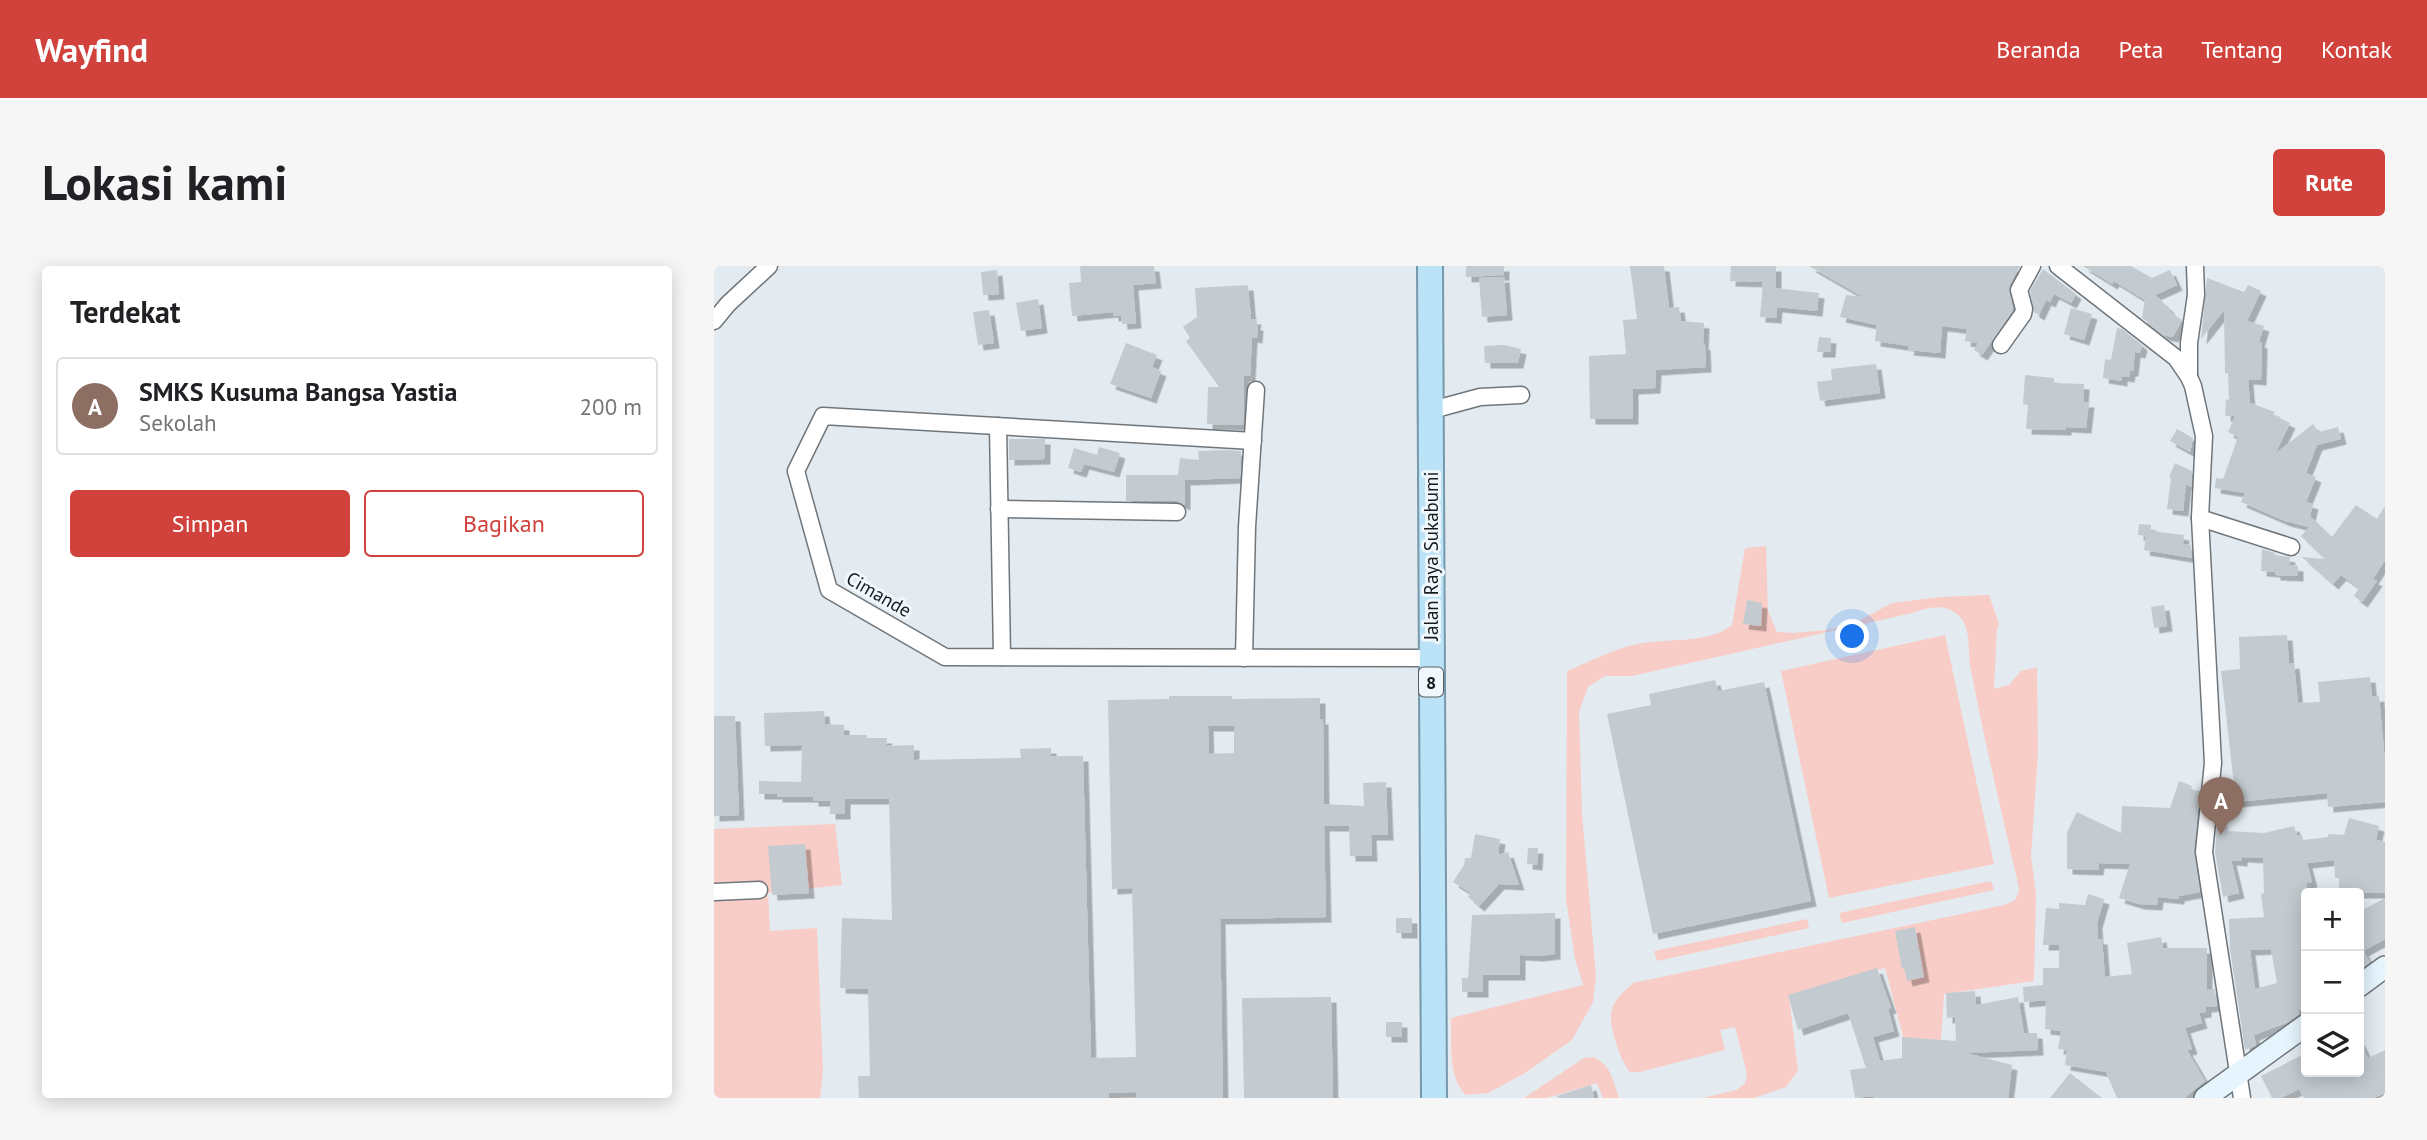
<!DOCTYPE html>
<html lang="id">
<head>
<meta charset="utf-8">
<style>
	:root { --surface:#fff; --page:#f6f6f6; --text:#202124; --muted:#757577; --line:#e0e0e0; --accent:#d0423b }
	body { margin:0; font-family:"PT Sans",sans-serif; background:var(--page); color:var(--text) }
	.controls { position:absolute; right:21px; bottom:21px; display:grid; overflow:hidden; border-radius:7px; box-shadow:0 4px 18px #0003 }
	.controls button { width:63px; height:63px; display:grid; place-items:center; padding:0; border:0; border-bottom:2px solid var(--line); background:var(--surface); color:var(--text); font:35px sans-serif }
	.you { position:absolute; left:1139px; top:371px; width:24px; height:24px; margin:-18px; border:5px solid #fff; border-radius:50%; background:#1a73e8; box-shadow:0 0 0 10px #1a73e833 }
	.badge { display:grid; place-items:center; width:46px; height:46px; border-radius:50%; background:var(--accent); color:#fff; font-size:23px; font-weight:700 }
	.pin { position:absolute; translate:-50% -58px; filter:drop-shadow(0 2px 4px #0008) }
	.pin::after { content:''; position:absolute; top:37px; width:24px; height:21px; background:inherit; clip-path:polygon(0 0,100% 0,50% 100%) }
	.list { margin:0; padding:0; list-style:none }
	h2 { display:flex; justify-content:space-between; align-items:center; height:91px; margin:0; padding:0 28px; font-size:30px }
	h2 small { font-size:23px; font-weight:400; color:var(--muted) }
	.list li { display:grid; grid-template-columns:46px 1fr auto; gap:21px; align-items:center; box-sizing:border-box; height:98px; margin:0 14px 14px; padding:0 14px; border:2px solid var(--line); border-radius:7px }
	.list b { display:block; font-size:26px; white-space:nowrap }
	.list p { margin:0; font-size:23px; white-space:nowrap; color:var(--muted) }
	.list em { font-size:23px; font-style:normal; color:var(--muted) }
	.actions { display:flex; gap:14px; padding:21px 28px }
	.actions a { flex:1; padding:16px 0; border:2px solid var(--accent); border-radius:7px; text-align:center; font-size:24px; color:var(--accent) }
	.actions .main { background:var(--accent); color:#fff }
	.icon { flex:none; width:38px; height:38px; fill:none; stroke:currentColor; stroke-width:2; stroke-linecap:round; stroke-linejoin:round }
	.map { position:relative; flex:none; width:1671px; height:832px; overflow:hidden; border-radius:7px }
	header { display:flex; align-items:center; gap:42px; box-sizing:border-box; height:98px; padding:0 35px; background:var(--accent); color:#fff }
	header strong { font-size:33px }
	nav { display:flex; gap:38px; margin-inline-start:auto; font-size:24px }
	.intro { display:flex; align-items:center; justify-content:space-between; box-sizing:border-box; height:168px; padding:0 42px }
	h1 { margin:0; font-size:49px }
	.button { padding:18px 32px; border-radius:7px; background:var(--accent); color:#fff; font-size:24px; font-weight:700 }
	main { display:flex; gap:42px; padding:0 42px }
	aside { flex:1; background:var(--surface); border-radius:7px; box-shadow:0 4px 18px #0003 }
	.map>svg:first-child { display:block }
	.green { fill:#f9cdc7 }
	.building { fill:#c3cbd0; fill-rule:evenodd; filter:url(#shadow) }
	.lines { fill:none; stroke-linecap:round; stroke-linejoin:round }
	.minor-casing { stroke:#6f767b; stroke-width:19 }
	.secondary-casing { stroke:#6f767b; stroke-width:24 }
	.trunk-casing { stroke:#7698aa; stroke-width:28 }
	.minor { stroke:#fff; stroke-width:16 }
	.secondary { stroke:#e5f4fd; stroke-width:21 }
	.trunk { stroke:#bae3f8; stroke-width:24 }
	.labels { text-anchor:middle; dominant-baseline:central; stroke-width:6; stroke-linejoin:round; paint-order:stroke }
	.shield { fill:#f0f8fd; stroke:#585d5f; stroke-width:2 }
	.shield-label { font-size:18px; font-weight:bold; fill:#171a1b }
	.street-label { font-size:19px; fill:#171a1b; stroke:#f0f8fd }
</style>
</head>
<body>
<header>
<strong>Wayfind</strong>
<nav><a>Beranda</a><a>Peta</a><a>Tentang</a><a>Kontak</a></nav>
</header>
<div class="intro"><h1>Lokasi kami</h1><a class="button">Rute</a></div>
<main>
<aside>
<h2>Terdekat<small></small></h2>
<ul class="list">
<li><span class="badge" style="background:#8d6e63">A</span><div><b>SMKS Kusuma Bangsa Yastia</b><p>Sekolah</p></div><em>200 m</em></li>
</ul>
<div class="actions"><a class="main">Simpan</a><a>Bagikan</a></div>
</aside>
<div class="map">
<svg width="1671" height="832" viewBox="0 0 1671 832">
	<defs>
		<filter id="shadow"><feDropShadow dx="5.5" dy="5.5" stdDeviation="0" flood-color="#0004"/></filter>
	</defs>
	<rect width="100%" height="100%" fill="#e3ebf0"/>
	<g class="green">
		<path d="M1052,280L1054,345L1063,366L1079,367L1113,364L1141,357L1178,337L1226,331L1275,329L1285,358L1283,362L1280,423L1295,419L1307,405L1323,401L1324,487L1317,590L1322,628L1320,715L1230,728L1227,774H1190L1171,702L1075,730L1084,805L1072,821L1040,832H989L1022,824L1031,818L1033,808L1021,761L1006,764L1011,784L926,806H916C907,796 893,758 898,743C901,732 911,725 919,717L1290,639L1301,634L1305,625L1303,613C1287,543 1270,474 1257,404C1253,387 1258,367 1247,352C1233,336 1215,341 1198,347L918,410H891L874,421L865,446L868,547L882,710L879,736L858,774L811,807L774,827L752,829C733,812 738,775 737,752L869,719L861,693L852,633L853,405C876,396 900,382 924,378C952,372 996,378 1018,359L1031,282Z"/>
		<path d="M1231,369L1280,598L1115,632L1067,405Z"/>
		<path d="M121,558L128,619L54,627L56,665L103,662L109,805L106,832H0V563Z"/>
		<path d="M1277,615L1280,624L1128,657L1125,647Z"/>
		<path d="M1093,653L1095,662L943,695L940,685Z"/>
		<path d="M879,791C897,798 899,815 905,832H889L883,817L833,832H810L870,792Z"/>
	</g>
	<g class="building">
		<path d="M366,0H440L442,17L419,19L422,57L408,58L407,49L399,50V46L358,50L355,17L367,16Z"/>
		<path d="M752,0H790V9L752,11Z"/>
		<path d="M916,0H950L955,42L965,41L967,55L990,57L989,79L991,78L992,101L942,104L941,122L919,123V153H876L875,90L912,88L909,54L923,53Z"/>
		<path d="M1017,0H1062V22L1105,27L1103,45L1063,41L1062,52L1046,51L1049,16L1016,15Z"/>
		<path d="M1095,0H1306L1295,20L1299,44L1268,89L1260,84L1264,77L1251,75L1253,63L1228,60L1226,87L1194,84L1195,80L1161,75L1163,59L1126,51L1132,29L1149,31Z"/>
		<path d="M1369,0H1417L1438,12L1456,4L1463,19L1441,29L1456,43L1455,45L1468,54L1459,71L1450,69L1428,52L1431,34L1400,15L1398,18Z"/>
		<path d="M1329,3L1362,28L1357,37L1340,28L1336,36L1332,34L1325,49L1320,46L1316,25Z"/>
		<path d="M283,4L285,28L269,29L267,6Z"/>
		<path d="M790,11L793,49L768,51L765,12Z"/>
		<path d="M1493,12L1530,26L1534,19L1547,25L1533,55L1550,60L1545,76L1548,77L1547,114L1534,113L1536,137L1561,146L1559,149L1576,157L1561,188L1599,158L1605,166L1624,161L1627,173L1603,179L1592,207L1602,211L1592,236L1599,238L1596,250L1618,271L1642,239L1663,253L1671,240V294L1659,313L1663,315L1648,336L1640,330L1645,322L1627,309L1619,318L1588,291L1611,293L1587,270L1595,261L1571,255L1527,236L1531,227L1501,222L1502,212L1509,213L1524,171L1514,166L1521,150H1511L1512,133L1515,134L1514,107H1511L1510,44L1487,73Z"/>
		<path d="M534,19L537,53H542L541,59H544L543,72L538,71L536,110H530L529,159L493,158L494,121H505L472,75L476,72L469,61L483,51L481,22Z"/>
		<path d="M324,33L328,62L307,65L302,37Z"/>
		<path d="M1357,42L1378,48L1370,74L1350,68Z"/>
		<path d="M275,44L280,77L264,79L259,46Z"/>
		<path d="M1403,62L1408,63L1428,79L1426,87L1421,86L1419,105H1416L1415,111L1408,110V115L1389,112L1391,93L1397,94Z"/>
		<path d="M1105,71L1117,72L1116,86H1103Z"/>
		<path d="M412,77L443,89L438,101L447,105L437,132L396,118Z"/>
		<path d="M790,79L807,83L804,97H771L770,80Z"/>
		<path d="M1162,98L1166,127L1106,135L1103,116L1118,114L1117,103Z"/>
		<path d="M1311,109L1340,112V117L1370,118L1369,136H1375L1372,162L1352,161V164L1312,163L1314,139L1309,138Z"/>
		<path d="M1463,163L1479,172L1476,186L1456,175Z"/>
		<path d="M295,173H331V193L295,194Z"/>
		<path d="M385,181L406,187L400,206L370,198L367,206L354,202L360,182L383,189Z"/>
		<path d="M513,184L527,185L526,212L471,214V239L463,235H412V209H464L466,192L485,194L484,185Z"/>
		<path d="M1461,197L1478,205L1477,221L1472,218L1469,245L1453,243L1457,212L1455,211Z"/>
		<path d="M1425,258L1437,259V265L1470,269L1469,278L1477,279L1478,292L1430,284L1432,270L1424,269Z"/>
		<path d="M1548,283L1561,287V289L1576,291L1575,299L1584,300V310L1561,309V306L1547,305Z"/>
		<path d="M1033,334L1048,337L1047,360L1029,358Z"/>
		<path d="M1450,339L1453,360L1440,362L1437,341Z"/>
		<path d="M1573,369L1575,398L1580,397L1584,437L1606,436L1604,416L1656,411L1658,431L1665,430L1671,496V536L1614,541L1613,527L1522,536L1507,405L1526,403L1525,371Z"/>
		<path d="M1001,414L1004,425L1050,416L1097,635L939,668L893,448L937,439L935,428Z"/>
		<path d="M455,430H518V433L606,432V453H609L610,538L650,540L649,517L672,516L674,569H657L658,590H636L635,560H610L612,651L506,653L509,832H422V826L395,827L394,832H145L144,810H156L154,723L126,722L128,652L178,654L175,533H131V548H116V535H99V531H63V528H45V515L87,516L88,479L51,480L50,447L110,445L111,458L130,459V469H153V472H173L172,480L200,479V494L307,492L306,483L337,482V490H369L377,792L422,791L418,622L398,623L394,434L455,433ZM494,460H520V487L495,488Z"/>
		<path d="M0,450H21L25,549L0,550Z"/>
		<path d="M1465,515L1478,520L1476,524L1486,525L1480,585L1486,626L1465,630V633L1444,631L1443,639L1425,638L1405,632L1416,598L1385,597L1384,604L1353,603V566L1363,546L1407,567L1408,540L1456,542Z"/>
		<path d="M1635,552L1665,560L1662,574L1671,576V627H1625V612H1621L1620,594L1593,597L1598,616L1593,617L1592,627V741L1584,744L1585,748L1572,757L1540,769L1542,779L1531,784L1516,683L1515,653L1550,651L1547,628L1550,627L1549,592L1528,591V595L1517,594L1525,627L1509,631L1501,586L1503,560L1514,561V565L1550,567L1580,560L1583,570L1588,569L1589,574L1614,571V568L1630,569ZM1557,683L1563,717L1541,723L1536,684Z"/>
		<path d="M761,568L786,573L784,589L794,586L805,619L785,618L765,640L754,631L757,627L739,616L750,599L751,592H757Z"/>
		<path d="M91,578L95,627L58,629L54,580Z"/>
		<path d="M814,582H824L823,599L813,598Z"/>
		<path d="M1374,628L1390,633L1383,657L1384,673H1388L1391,711L1418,708L1413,677L1447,671L1449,682H1493V724L1501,723L1503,740L1492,741V746L1485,747L1488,757L1471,762L1478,783L1473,784L1491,815L1470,832H1403L1392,806L1351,799L1353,784L1344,783L1347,765L1331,763L1332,734L1310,736L1309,721L1329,719V702H1345V679H1329L1332,642L1345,643V637L1371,639Z"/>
		<path d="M1671,632V673L1649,685L1656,696L1645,704V646Z"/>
		<path d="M841,647V688L824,690L806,689V709H769V726H748V712H754L758,649Z"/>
		<rect x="682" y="652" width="16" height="15"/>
		<path d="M1201,661L1210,711L1193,715L1190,702L1188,703L1181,665Z"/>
		<path d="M1163,702L1177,742L1174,743L1180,765L1159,771L1166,795L1188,792V771L1242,775L1241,751L1233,752L1232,727L1261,725L1262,739L1304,731L1310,767H1323L1324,784L1252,787L1298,799L1294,832H1159V830L1141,832L1136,804L1152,802L1134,747L1084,764L1074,729Z"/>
		<path d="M617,731L619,832H530L528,732Z"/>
		<rect x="672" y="756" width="16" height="15"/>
		<path d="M1645,773L1654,792L1671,784V827L1659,832H1590L1585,823L1567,832H1558L1547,810L1592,787V806H1645Z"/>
		<path d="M1356,807L1388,832H1336Z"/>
		<path d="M877,819L880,832H844L843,830Z"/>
	</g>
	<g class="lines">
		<g class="minor-casing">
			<g id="minor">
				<path d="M1344,0L1462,92L1475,111L1479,120L1490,170L1486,252L1499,497L1490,586L1528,832"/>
				<path d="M0,55L14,38L55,0"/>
				<path d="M1287,79L1309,48L1310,43L1305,24L1318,0"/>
				<path d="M1475,111V77L1482,29L1481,0"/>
				<path d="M718,144L766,131L807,129"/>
				<path d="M284,160L288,391"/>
				<path d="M539,175L109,150L82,205L115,324L231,391L717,392"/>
				<path d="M285,243L463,246"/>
				<path d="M1486,252L1577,281"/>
				<path d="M530,392L533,261L542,124"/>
				<path d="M0,626L45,624"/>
			</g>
		</g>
		<g class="secondary-casing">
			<g id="secondary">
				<path d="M1645,720L1671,701"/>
				<path d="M1491,832L1592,759"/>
			</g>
		</g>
		<g class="trunk-casing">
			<path id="trunk" d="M716,0L720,832"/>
		</g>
		<use href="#minor" class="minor"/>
		<use href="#secondary" class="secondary"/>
		<use href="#trunk" class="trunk"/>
	</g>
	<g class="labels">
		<rect class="shield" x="705" y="401.5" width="24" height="29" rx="5"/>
		<g class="shield-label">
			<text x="717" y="416">8</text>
		</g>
		<g class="street-label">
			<text transform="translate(717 290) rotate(-90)">Jalan Raya Sukabumi</text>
			<text transform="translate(165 328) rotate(30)">Cimande</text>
		</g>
	</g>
</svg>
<div class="controls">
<button>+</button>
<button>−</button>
<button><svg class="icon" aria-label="layers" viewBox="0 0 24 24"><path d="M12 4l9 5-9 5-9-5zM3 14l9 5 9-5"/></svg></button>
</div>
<div class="you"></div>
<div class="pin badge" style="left:1507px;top:569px;background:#8d6e63">A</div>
</div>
</main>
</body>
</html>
